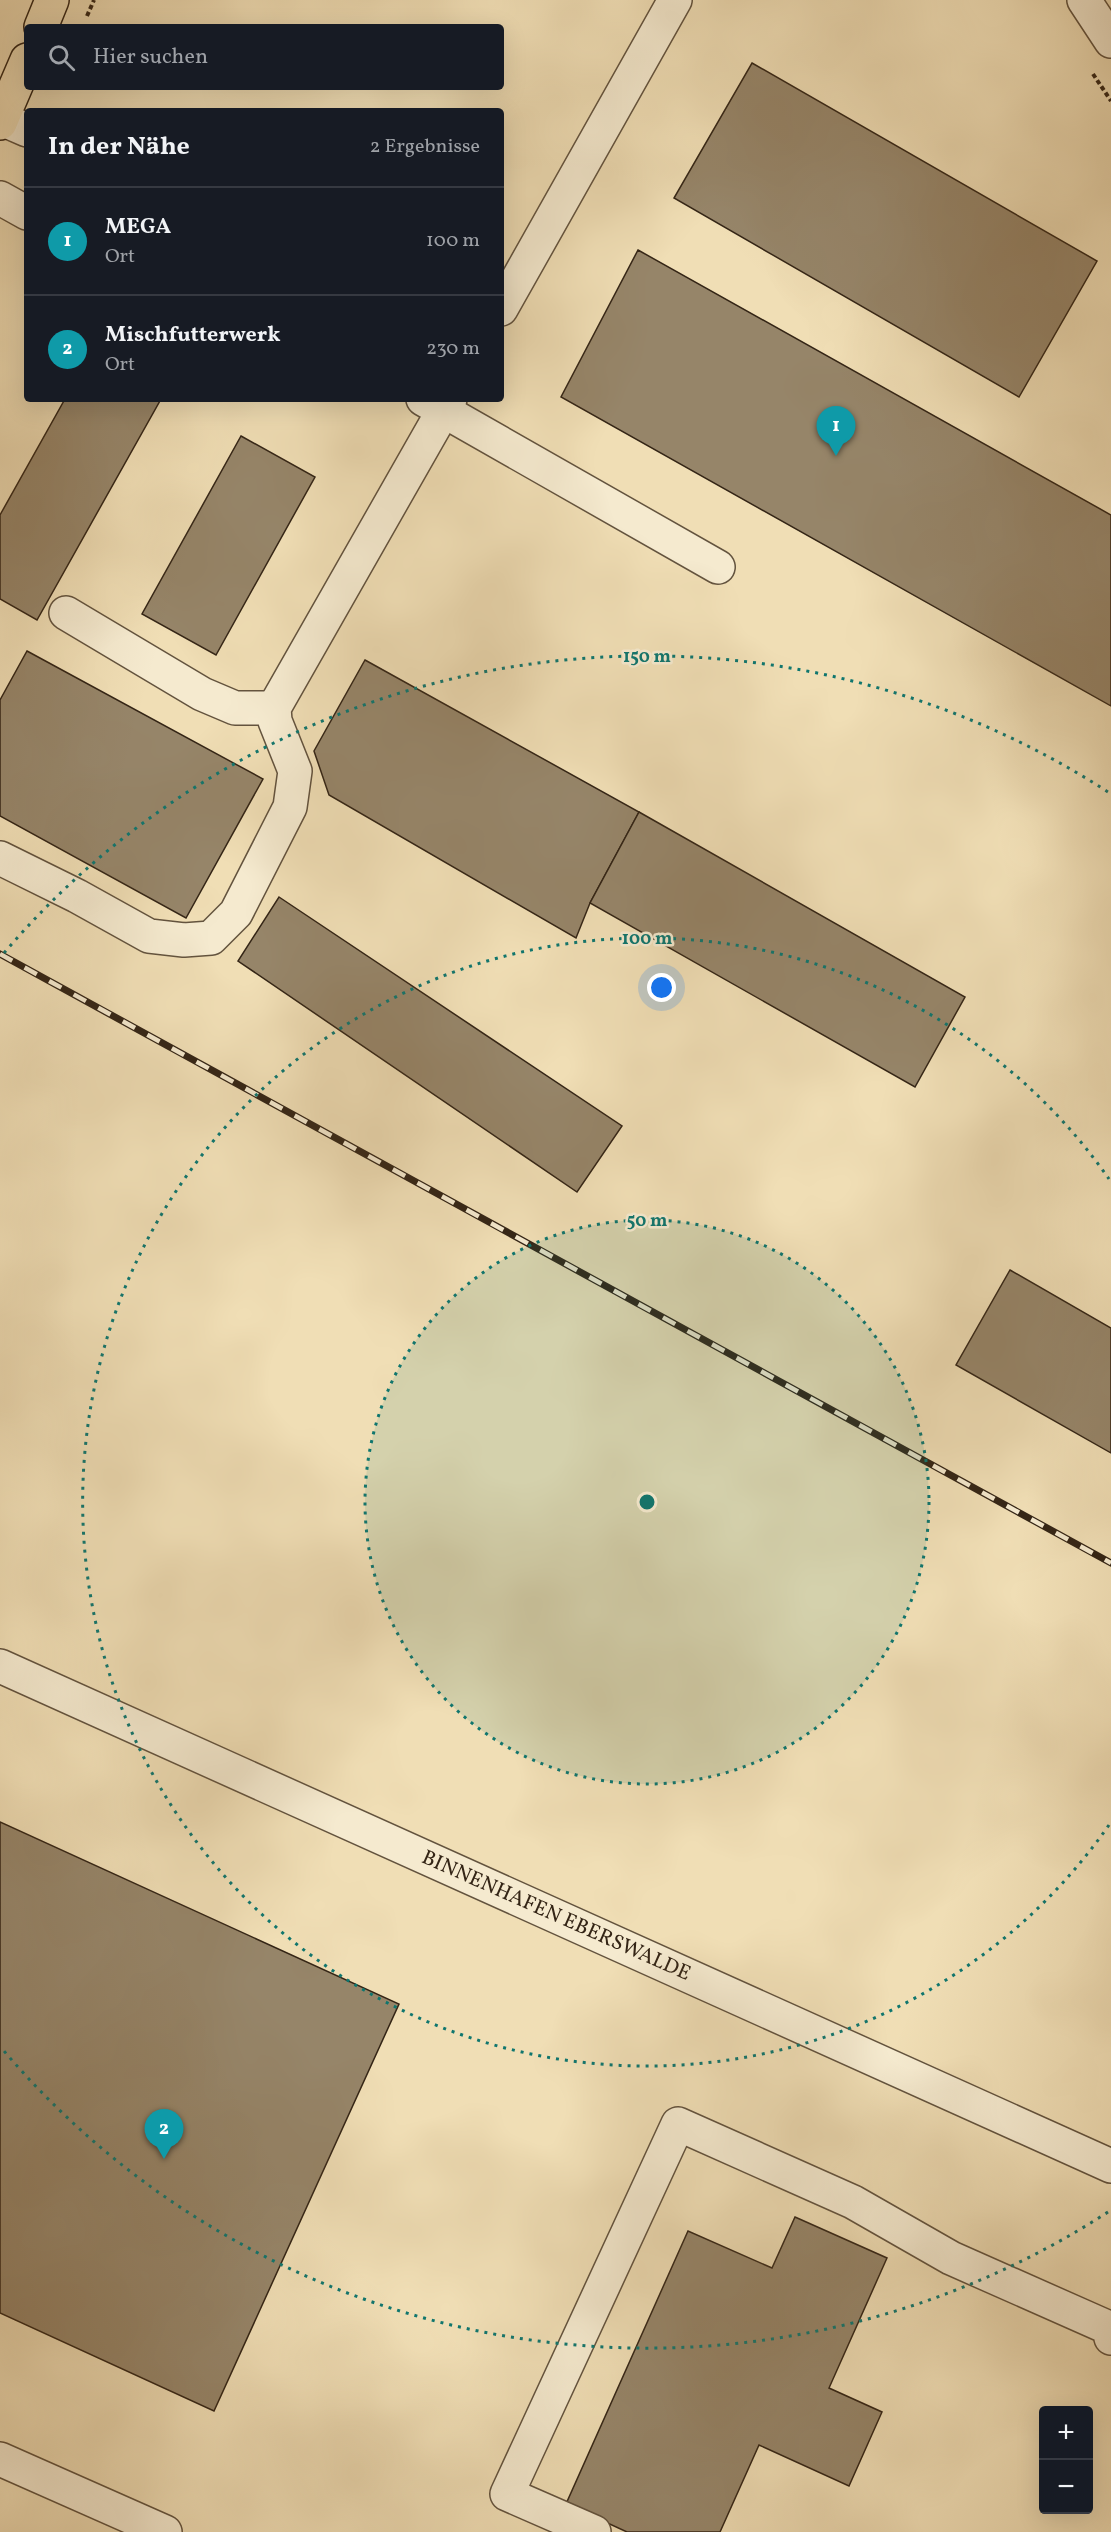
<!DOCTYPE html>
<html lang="de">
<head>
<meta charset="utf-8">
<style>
	:root { --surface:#171b24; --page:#242831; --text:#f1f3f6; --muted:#9ea1a6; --line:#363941; --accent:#0f766e }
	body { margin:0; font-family:Vollkorn,serif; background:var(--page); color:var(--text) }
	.controls { position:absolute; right:18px; bottom:18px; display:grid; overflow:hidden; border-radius:6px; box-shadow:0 6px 24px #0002 }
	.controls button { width:54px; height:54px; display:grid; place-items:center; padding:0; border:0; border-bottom:2px solid var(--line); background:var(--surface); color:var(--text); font:30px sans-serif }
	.you { position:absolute; left:662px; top:988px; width:21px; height:21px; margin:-15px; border:4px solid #fff; border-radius:50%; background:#1a73e8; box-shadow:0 0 0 9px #1a73e833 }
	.badge { display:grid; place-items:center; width:39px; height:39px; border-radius:50%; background:var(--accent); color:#fff; font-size:20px; font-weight:700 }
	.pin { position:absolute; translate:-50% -50px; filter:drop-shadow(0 2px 3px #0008) }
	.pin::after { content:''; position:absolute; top:32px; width:21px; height:18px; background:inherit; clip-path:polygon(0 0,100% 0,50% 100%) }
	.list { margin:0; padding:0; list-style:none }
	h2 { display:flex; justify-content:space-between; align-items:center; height:78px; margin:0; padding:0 24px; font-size:26px }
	h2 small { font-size:20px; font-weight:400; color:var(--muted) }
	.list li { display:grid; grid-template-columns:39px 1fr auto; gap:18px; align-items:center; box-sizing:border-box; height:108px; padding:0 24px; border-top:2px solid var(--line) }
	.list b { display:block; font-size:22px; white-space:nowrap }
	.list p { margin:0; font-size:20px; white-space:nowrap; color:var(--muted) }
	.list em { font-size:20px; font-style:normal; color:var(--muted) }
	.icon { flex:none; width:33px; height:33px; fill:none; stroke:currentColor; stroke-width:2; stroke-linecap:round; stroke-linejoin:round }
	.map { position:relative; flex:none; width:1111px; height:2532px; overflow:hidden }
	.search { position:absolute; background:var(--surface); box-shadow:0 6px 24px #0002; left:24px; top:24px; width:480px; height:66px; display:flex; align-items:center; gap:15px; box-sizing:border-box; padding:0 21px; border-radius:6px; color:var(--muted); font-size:22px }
	.panel { position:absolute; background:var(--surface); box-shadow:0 6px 24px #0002; left:24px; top:108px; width:480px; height:294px; border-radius:6px }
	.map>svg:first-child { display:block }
	.building { fill:#968569; stroke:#342516; stroke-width:1.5 }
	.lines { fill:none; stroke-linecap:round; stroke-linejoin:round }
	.minor-casing { stroke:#63533e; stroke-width:36 }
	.major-casing { stroke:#342516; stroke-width:36 }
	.path { stroke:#342516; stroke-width:4; stroke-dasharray:4.5 3; stroke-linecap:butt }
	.minor { stroke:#f5eacf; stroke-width:33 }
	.major { stroke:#f0deb5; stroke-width:33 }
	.rail-casing { stroke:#342516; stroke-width:7 }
	.rail { stroke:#f5eacf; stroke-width:4.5; stroke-dasharray:14; stroke-linecap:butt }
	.ring { fill:none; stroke:#0f766e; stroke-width:3; stroke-dasharray:3 6 }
	.labels { text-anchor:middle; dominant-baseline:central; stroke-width:5; stroke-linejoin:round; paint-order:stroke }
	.street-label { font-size:21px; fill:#342516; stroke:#f5eacf }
	.centre { fill:#0f766e; stroke:#f5eacf; stroke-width:3 }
	.ring-label { font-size:18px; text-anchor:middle; font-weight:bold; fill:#0f766e; stroke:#f5eacf; stroke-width:5; stroke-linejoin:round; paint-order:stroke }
</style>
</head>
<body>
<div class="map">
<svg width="1111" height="2532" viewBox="0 0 1111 2532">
	<rect width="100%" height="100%" fill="#f0deb5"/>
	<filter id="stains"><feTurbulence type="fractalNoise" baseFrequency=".00333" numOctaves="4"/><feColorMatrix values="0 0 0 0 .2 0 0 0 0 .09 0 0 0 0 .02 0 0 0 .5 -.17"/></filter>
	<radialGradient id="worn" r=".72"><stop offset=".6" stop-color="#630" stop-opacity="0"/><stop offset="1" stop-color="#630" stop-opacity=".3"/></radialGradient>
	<g class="building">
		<path d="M752,63L1097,261L1019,397L674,198Z"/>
		<path d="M638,250L1111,515V706L561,397Z"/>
		<path d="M65,399H161L37,620L0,599V515Z"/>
		<path d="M241,436L315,477L216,655L142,614Z"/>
		<path d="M27,651L263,779L186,918L0,816V700Z"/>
		<path d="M365,660L639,812L590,903L576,938L329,795L314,751Z"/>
		<path d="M639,812L965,997L915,1087L590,903Z"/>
		<path d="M279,897L622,1126L577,1192L238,961Z"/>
		<path d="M1010,1270L1111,1328V1453L956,1365Z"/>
		<path d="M0,1822L399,2004L214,2411L0,2313Z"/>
		<path d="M795,2217L887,2258L829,2388L882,2412L849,2486L759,2445L720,2532H627L566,2504L688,2231L772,2268Z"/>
	</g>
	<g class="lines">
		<g class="minor-casing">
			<g id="minor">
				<path d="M1084,0L1111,41"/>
				<path d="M2,119L27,130"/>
				<path d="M0,198L27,213"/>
				<path d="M501,309L675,0"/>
				<path d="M423,399L718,567"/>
				<path d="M66,613L202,694L235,708H274"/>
				<path d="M0,858L77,896L149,936L184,940L211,938L236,913L290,807L295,771L275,721L274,708L450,399"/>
				<path d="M0,1666L1111,2166"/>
				<path d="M0,2459L165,2532"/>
				<path d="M594,2532L507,2494L678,2124L853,2202L951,2258L1109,2328L1111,2338"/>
			</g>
		</g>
		<g class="major-casing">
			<g id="major">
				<path d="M41,27L52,0"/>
				<path d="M0,123L27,60"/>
			</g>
		</g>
		<g class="path">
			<path d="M87,16L94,0"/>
			<path d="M1093,74L1111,101"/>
		</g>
		<use href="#minor" class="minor"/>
		<use href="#major" class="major"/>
		<g class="rail-casing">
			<path id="rail" d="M0,954L1111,1563"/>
		</g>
		<use href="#rail" class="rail"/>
	</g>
	<circle cx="647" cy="1502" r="282" fill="#0f766e" fill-opacity=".12"/>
	<g class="ring">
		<circle cx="647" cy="1502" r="282"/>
		<path d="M1109 1825A564 564 0 1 1 1109 1179"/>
		<path d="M1108 2212A846 846 0 0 1 4 2051M4 953A846 846 0 0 1 1108 792"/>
	</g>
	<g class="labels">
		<g class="street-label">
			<text transform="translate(556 1916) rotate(24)">BINNENHAFEN EBERSWALDE</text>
		</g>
	</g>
	<circle cx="647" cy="1502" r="9" class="centre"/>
	<g class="ring-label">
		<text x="647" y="662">150 m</text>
		<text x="647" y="944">100 m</text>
		<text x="647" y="1226">50 m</text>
	</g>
	<rect width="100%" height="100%" filter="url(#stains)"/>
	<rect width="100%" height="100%" fill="url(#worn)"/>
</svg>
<div class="controls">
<button>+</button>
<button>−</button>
</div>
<div class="you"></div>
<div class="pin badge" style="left:836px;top:456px;background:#0f9aa8">1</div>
<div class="pin badge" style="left:164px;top:2159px;background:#0f9aa8">2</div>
<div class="search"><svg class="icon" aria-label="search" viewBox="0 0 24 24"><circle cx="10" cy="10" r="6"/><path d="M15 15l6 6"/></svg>Hier suchen</div>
<section class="panel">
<h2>In der Nähe<small>2 Ergebnisse</small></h2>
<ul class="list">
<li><span class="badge" style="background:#0f9aa8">1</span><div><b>MEGA</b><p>Ort</p></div><em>100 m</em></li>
<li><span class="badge" style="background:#0f9aa8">2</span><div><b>Mischfutterwerk</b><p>Ort</p></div><em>230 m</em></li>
</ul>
</section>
</div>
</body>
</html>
